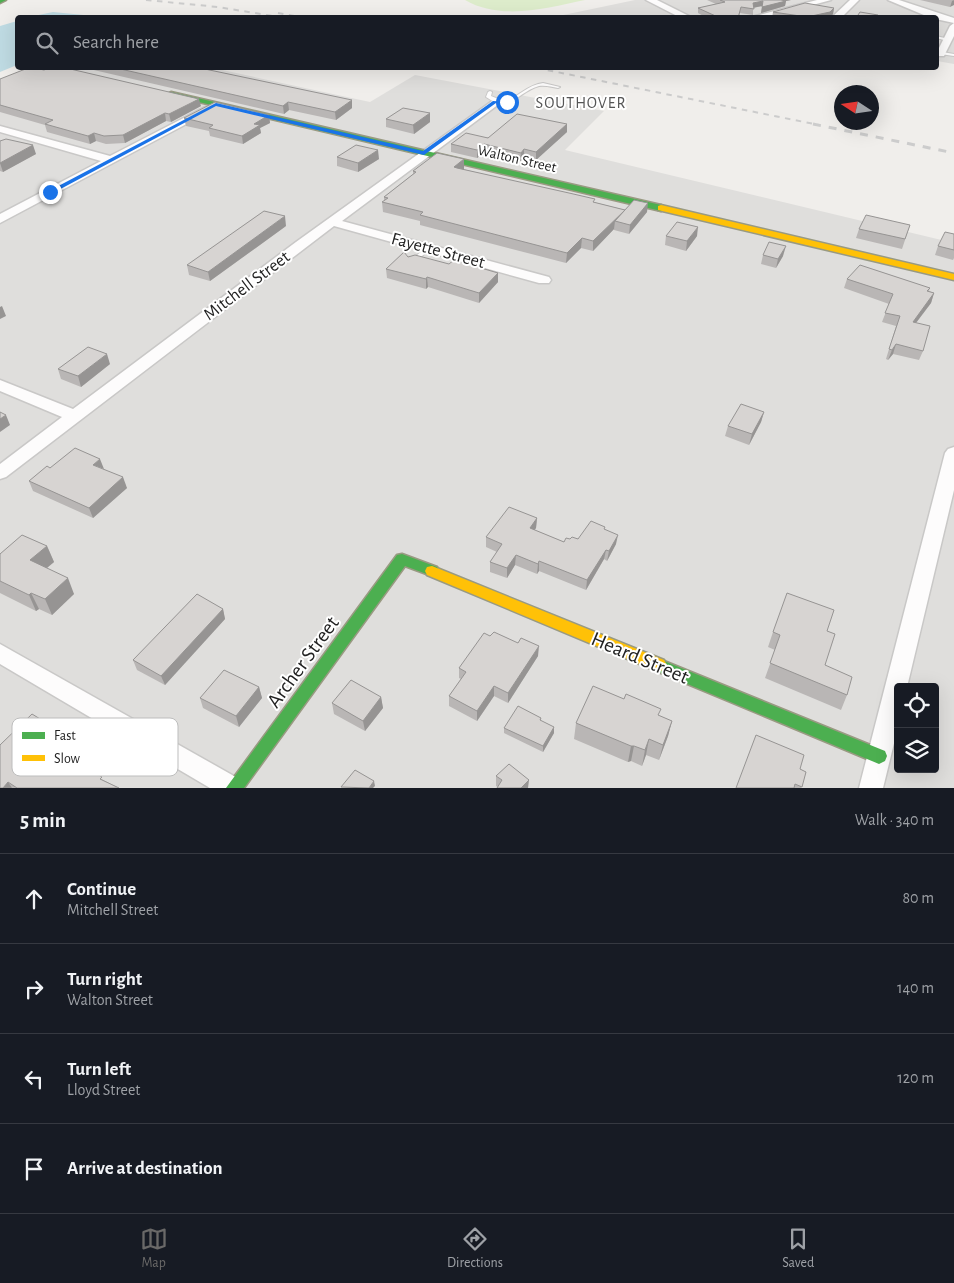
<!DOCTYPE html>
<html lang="en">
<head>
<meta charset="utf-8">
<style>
	:root { --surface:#171b24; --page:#242831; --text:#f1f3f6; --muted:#9ea1a6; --line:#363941; --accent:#6a6968 }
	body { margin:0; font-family:"Alegreya Sans",sans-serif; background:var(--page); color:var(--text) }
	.controls { position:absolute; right:15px; bottom:15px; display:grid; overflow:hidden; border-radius:5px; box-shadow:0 5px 20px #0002 }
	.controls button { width:45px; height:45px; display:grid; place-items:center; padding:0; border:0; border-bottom:1px solid var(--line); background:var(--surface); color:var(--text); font:25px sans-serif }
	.compass { position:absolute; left:834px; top:85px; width:45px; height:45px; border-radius:50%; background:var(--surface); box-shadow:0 5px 20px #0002; rotate:282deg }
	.stop { position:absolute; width:15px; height:15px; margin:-11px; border:4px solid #1a73e8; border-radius:50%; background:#fff }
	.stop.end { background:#1a73e8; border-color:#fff; box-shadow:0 1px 5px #0008 }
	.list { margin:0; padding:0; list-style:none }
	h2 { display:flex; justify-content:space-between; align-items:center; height:65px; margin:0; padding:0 20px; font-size:21px }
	h2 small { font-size:16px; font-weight:400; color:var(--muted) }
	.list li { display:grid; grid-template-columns:32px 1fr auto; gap:15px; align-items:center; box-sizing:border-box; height:90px; padding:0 20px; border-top:1px solid var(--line) }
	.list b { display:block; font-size:19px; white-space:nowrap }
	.list p { margin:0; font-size:16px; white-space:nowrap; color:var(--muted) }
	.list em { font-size:16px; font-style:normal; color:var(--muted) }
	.icon { flex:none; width:28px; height:28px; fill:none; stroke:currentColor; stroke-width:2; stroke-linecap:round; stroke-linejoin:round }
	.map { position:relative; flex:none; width:954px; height:788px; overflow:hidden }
	.search { position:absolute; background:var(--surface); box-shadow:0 5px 20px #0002; left:15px; right:15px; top:15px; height:55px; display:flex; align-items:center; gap:12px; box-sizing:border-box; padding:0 18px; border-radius:5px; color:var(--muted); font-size:19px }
	.sheet { height:425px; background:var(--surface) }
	nav { display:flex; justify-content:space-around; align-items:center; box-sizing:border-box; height:70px; border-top:1px solid var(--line); background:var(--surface); font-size:14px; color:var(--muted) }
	nav a { display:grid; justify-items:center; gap:2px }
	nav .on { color:var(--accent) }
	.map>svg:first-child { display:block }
	.residential { fill:#dfdedc; fill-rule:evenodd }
	.grass { fill:#ddeccb }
	.water { fill:#bfdbe3 }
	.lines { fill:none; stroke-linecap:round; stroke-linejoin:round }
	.lane-casing { stroke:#c9c8c7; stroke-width:2 }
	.street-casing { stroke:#c9c8c7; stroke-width:3 }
	.fast-casing { stroke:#999a82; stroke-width:3 }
	.slow-casing { stroke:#999a82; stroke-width:3 }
	.lane { fill:#fdfcfc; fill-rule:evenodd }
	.street { fill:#fdfcfc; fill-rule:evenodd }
	.fast { fill:#4caf50; fill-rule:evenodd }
	.slow { fill:#ffc107; fill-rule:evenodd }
	.rail-far1 { stroke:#ccc; stroke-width:2; stroke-dasharray:5.5 5.5; stroke-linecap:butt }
	.rail { stroke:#ccc; stroke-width:3; stroke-dasharray:8 8; stroke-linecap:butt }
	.wall { fill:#b9b6b5 }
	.shaded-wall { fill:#969493 }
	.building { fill:#d7d4d2; stroke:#969493 }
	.route { fill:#1a73e8 }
	.labels { text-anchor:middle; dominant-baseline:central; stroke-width:4; stroke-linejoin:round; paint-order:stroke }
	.far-street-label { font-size:15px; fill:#222; stroke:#fff }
	.far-neighbourhood-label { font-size:16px; letter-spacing:1px; fill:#555; stroke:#fff }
	.street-label { font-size:18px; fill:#222; stroke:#fff }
	.near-street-label { font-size:21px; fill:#222; stroke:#fff }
	.key { fill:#fff; stroke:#bdbdbd; stroke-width:1 }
	.key-label { font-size:14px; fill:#222 }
</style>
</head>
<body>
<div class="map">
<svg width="954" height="788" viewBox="0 0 954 788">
	<rect width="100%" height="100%" fill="#f0eeeb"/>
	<g class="residential">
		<path d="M635,0H954V64L937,61L936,18H549Z"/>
		<path d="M34,68H213L370,102L415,75L604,111L565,150L954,243V788H0V80ZM898,687H935V769H898Z"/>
	</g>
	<path class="grass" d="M465,0H585C547,8 501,21 465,0Z"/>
	<g class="water">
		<path d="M53,12L104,17H29Z"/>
		<path d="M17,21V65L0,72V26Z"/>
	</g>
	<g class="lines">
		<g class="lane-casing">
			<g id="lane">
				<path d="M936,36L949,39L950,40L948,41L936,38Z"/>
				<path d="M942,52L954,54V56L940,54V53Z"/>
				<path d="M543,83L560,87L558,88C552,87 545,85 539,86C517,92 511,114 486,97L488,92L490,91L492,92L491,96C515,108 520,86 543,83Z"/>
				<path d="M428,246L430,247V249L414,263H410V261Z"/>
			</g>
		</g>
		<g class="street-casing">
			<g id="street">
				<path d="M646,0H657L693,18H681Z"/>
				<path d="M817,0H831L765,18H748Z"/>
				<path d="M850,0H859L841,18H831Z"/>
				<path d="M888,0H899L954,18V36L944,56H938L936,54L950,26L954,23L931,18Z"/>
				<path d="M495,99L499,100L500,102L499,104L342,221L549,277L551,280L549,283H539L334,226L6,477L0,479V464L62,417L0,391V380L73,409L296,242Z"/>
				<path d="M205,107L209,108L210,110L209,112L0,223V214L101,161L0,132V126L110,156Z"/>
				<path d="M954,447V490L907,687H898V727L883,788H859L945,453L948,449Z"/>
				<path d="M0,644L241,780L244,788H210L0,664Z"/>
			</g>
		</g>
		<g class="fast-casing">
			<g id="fast">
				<path d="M0,0H6L0,3Z"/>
				<path d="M171,92L661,205L665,208L661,211L169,95V93Z"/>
				<path d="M402,554L437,567L439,571L437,575L432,576L405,566L244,788H226L397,555Z"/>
				<path d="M659,659L885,751L887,756L885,761L879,764L654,670L651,665L654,660Z"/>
			</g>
		</g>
		<g class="slow-casing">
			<g id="slow">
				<path d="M661,205L954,274V280L658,210V206Z"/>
				<path d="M432,566L664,660L667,665L664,670L659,671L654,670L427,575L425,571L427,567Z"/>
			</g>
		</g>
		<use href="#lane" class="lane"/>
		<use href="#street" class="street"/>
		<use href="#fast" class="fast"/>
		<use href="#slow" class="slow"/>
		<g class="rail-far1">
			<path d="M146,0L218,7L285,18"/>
			<path d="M278,13L305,18"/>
			<path d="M537,68L819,125"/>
		</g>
		<path class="rail" d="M813,124L954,153"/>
	</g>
	<g class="wall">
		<path d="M707,0H791L786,1L785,6L761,13L762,6L753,8V15L740,13L738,18H707L698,13V8L716,4Z"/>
		<path d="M920,0H954L950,7Z"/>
		<path d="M834,8L833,14L830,18H772L773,12Z"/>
		<path d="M85,68H200L352,108L336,120L289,110L284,114Z"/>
		<path d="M0,79L201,106L171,122L166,121L125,143L106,144L96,141L90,144L47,132L45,125L0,112Z"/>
		<path d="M269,115L270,123L260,128L261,133L243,144L210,136L209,131L186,126L184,118Z"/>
		<path d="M386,119L430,122L414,134L386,127Z"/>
		<path d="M567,124V132L536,160L524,158L520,161L484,153L477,158L451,152V144Z"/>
		<path d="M0,141L36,154L3,172L0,171Z"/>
		<path d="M337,157L379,159L358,172L337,166Z"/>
		<path d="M464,159V169H463L625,210L647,212L629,234L614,230V229L593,251L581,248L566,263L420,225V221L383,212L382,202L384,201V197L413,174V171Z"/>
		<path d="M910,225L902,249L856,238L859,229Z"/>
		<path d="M286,226L210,281L189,275L187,265Z"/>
		<path d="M954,234V258L953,260L935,255L938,246Z"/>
		<path d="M666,236H697L686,251L665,245Z"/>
		<path d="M763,255L783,256L776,268L761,264Z"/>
		<path d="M408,257L498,273V282L479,303L428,287L426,289L387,278L386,269Z"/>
		<path d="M847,279L930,288L929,291L934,293L931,303L916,323L923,351L919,360L893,354L888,360L886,359L896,326L882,322L889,304L844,288Z"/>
		<path d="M110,364L81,387L61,379L58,369Z"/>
		<path d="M764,412L761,422L749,445L725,436L728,426Z"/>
		<path d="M50,468L104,469L127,488L93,518L33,491L29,481Z"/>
		<path d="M537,518L536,528L534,530L564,542L570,539H578L605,530L616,544L607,561L604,559L586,590L539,571L537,574L515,565L507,578L490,572V562L497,552L486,547V537Z"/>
		<path d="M47,546L54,562L47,568L74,594L52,615L39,609L36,611L0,593V554Z"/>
		<path d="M223,609L225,619L165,685L137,670L133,660Z"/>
		<path d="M827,631L825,665L847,695L841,710L765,678L775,650L768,647L773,632Z"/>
		<path d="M490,636L538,656L508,703L494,696L477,721L449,706V696L461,679L459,678V668Z"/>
		<path d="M259,687L262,698L239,727L203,708L200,698Z"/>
		<path d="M381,697L383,708L365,731L334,714L332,703Z"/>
		<path d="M660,716L672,721L668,736L659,760L646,755L642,766L631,761L628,762L574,739L576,723Z"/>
		<path d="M541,718V721L554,733L543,752L504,733V728Z"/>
		<path d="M76,741L81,753L74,760L103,780L119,788H0Z"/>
		<path d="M800,769L806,772L801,788H736Z"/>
		<path d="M496,776L528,788L498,787L496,786Z"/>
	</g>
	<g class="shaded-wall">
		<path d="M772,0H791L786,1L785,6L761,13L762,7Z"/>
		<path d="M954,0V5L950,7L952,1Z"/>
		<path d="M763,1L762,6L752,8L753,3Z"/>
		<path d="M834,8L833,14L830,18L807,17Z"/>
		<path d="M199,99L201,106L171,122L169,114Z"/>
		<path d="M352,100V108L336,120L335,112Z"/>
		<path d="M288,102L289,110L284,114L283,106Z"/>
		<path d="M165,113L166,121L125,143L123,135Z"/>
		<path d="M430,113V122L414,134L413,125Z"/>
		<path d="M269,115L270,123L260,128L261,133L243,144L242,136L254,124Z"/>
		<path d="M567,124V132L536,160V152Z"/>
		<path d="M94,133L96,141L90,144L88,136Z"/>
		<path d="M484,144V153L477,158V150Z"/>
		<path d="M33,145L36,154L3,172L0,163Z"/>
		<path d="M524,149V158L520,161L521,153Z"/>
		<path d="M378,150L379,159L358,172V163Z"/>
		<path d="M464,159V169L455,176L454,167Z"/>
		<path d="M648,203L647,212L629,234L630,225Z"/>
		<path d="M625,210L615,221L614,229L593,251V241Z"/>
		<path d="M285,216L286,226L210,281L208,272Z"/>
		<path d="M698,227L697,236L686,251L687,241Z"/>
		<path d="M582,238L581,248L566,263L567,253Z"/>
		<path d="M786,246L783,256L776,268L778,259Z"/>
		<path d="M498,273V282L479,303V293Z"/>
		<path d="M427,277L428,287L426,289V279Z"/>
		<path d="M934,293L931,303L909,332L913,322Z"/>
		<path d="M2,306L6,316L0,319V307Z"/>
		<path d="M896,344L893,354L888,360L892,350Z"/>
		<path d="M107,354L110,364L81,387L78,376Z"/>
		<path d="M764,412L761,422L749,445L752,434Z"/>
		<path d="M6,415L10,425L0,432V419Z"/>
		<path d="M100,459L104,469L93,465Z"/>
		<path d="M123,477L127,488L93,518L89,508Z"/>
		<path d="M537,518L536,528L529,538L530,528Z"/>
		<path d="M618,535L616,544L607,561L609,551Z"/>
		<path d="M47,546L54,562L37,576L30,560Z"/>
		<path d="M606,550L604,559L586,590L587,580Z"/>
		<path d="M516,555L515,565L507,578V568Z"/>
		<path d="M539,561V571L537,574L538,564Z"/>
		<path d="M68,578L74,594L52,615L45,599Z"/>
		<path d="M31,593L39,609L36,611L29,595Z"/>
		<path d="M223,609L225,619L165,685L161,676Z"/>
		<path d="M539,646L538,656L508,703V693Z"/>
		<path d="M494,686V696L477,721V711Z"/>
		<path d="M259,687L262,698L239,727L236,716Z"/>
		<path d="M381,697L383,708L365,731L363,721Z"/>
		<path d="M672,721L668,736L659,760L663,745Z"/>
		<path d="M554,727V733L543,752V746Z"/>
		<path d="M649,739L646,755L642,766L645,750Z"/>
		<path d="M76,741L81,753L69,766L63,754Z"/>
		<path d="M631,746H634L631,761L628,762Z"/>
		<path d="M529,780L528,788H521Z"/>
		<path d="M374,781L375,786L373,788H369Z"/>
		<path d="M8,782L12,788H3Z"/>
	</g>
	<g class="building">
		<path d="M720,0H781L786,1L762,7L763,1L753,3L754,9L741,7L738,18H720L698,8L725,2Z"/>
		<path d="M805,3L834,8L830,12L807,17L773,12Z"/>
		<path d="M860,12L878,15L876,18H856Z"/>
		<path d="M28,68H35L44,70L49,68H66L199,99L169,114L165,113L123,135L104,136L94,133L88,136L45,124L53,120L0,105V79Z"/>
		<path d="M116,68H200L352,100L335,112L288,102L283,106Z"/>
		<path d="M215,102L269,115L254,124L260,125L242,136L209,128L213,125L184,118Z"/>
		<path d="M403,108L430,113L413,125L386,119Z"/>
		<path d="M517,114L567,124L536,152L524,149L521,153L484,144L477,150L451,144L466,133L488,138Z"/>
		<path d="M6,139L33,145L0,163V141Z"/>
		<path d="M356,145L378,150L358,163L337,157Z"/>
		<path d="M437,153L464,159L454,167L457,168L569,193L595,199L593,202L625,210L593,241L582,238L567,253L420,215L423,212L382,202L388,198L384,197L416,172L413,171Z"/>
		<path d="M634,200L648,203L630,225L615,221Z"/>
		<path d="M264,211L285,216L208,272L187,265Z"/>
		<path d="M866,215L910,225L905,239L859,229Z"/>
		<path d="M677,222L698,227L687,241L666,236Z"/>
		<path d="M945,232L954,234V250L938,246Z"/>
		<path d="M769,242L786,246L778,259L763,255Z"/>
		<path d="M404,252L408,257L415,255L449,264L454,260L498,273L479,293L427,277L426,279L386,269Z"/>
		<path d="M860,265L930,288L927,291L934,293L913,322L930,326L923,351L896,344L892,350L889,349L900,316L885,313L893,294L847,279Z"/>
		<path d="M88,347L107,354L78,376L58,369Z"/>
		<path d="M741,404L764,412L752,434L728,426Z"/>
		<path d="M0,412L6,415L0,419Z"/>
		<path d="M75,448L100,459L93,465L123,477L89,508L29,481L47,466L50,468Z"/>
		<path d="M509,507L537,518L530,528L564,542L566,538L570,539L572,537L578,539L591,521L605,527L604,529L618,535L609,551L606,550L587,580L539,561L538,564L516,555L507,568L490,562L502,544L486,537Z"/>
		<path d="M22,535L47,546L30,560L68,578L45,599L31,593L29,595L0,581V554Z"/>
		<path d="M787,593L834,610L827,631L835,634L825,665L852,677L847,695L770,663L780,635L773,632Z"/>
		<path d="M197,594L223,609L161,676L133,660Z"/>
		<path d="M494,632L518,643L521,638L539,646L508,693L494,686L477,711L449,696L466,672L459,668L484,633L490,636Z"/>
		<path d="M224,670L259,687L236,716L200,698Z"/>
		<path d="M351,680L381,697L363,721L332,703Z"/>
		<path d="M593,686L624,699L626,694L661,709L658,715L672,721L663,745L649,739L645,750L634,746H631L576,723Z"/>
		<path d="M518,706L541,718L540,720L554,727L543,746L504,728Z"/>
		<path d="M32,714L76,741L63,754L102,777L100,779L119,788H17L8,782L3,788H0V745Z"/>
		<path d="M756,735L804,755L800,769L806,772L802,787L795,784L794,788H736Z"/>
		<path d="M509,764L529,780L521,788H497L502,780L496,776Z"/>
		<path d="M355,770L374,781L369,788L341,787Z"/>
	</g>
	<path class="route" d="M493,101L510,102L496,103L424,155L216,106L53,193L47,192L216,103L423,151Z"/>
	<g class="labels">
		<g class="far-street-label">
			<text transform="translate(517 159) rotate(13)">Walton Street</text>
		</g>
		<g class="far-neighbourhood-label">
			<text x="581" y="103">SOUTHOVER</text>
		</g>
		<g class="street-label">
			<text transform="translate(438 251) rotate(15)">Fayette Street</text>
			<text transform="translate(247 286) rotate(-37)">Mitchell Street</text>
		</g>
		<g class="near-street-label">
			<text transform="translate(640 658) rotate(23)">Heard Street</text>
			<text transform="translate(303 662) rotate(-54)">Archer Street</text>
		</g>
	</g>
	<rect x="12" y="718" width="166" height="58" rx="8" class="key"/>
	<rect x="22" y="732" width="23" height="7" fill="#4caf50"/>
	<rect x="22" y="755" width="23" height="6" fill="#ffc107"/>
	<g class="key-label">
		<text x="54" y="740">Fast</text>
		<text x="54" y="763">Slow</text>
	</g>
</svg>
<div class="controls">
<button><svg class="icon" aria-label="locate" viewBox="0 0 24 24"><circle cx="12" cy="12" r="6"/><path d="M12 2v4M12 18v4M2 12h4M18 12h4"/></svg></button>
<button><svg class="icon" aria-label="layers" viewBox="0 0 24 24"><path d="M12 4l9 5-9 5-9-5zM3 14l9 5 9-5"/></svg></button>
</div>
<svg class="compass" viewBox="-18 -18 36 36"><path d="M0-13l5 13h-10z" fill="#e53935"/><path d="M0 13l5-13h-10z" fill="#9ea1a6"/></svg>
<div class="stop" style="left:507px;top:102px"></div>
<div class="stop end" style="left:50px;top:192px"></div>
<div class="search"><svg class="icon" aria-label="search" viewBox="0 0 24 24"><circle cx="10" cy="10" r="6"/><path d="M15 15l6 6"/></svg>Search here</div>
</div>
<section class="sheet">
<h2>5 min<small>Walk · 340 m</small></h2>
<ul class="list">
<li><svg class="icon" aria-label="ahead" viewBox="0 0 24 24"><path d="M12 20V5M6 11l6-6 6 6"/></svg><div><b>Continue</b><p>Mitchell Street</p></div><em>80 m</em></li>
<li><svg class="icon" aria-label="right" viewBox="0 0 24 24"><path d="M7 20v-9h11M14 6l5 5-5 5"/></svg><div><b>Turn right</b><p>Walton Street</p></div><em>140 m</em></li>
<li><svg class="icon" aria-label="left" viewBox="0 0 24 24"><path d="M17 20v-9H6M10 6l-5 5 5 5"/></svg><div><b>Turn left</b><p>Lloyd Street</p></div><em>120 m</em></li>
<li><svg class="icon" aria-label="arrive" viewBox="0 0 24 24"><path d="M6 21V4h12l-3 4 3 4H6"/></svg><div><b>Arrive at destination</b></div></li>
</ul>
</section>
<nav>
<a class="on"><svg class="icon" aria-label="map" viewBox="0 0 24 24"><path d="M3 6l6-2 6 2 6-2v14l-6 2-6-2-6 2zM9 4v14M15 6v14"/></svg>Map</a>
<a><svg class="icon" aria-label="directions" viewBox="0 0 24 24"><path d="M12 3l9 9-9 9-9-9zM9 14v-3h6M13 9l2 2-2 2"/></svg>Directions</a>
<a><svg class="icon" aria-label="saved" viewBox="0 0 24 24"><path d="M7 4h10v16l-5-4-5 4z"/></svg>Saved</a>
</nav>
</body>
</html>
